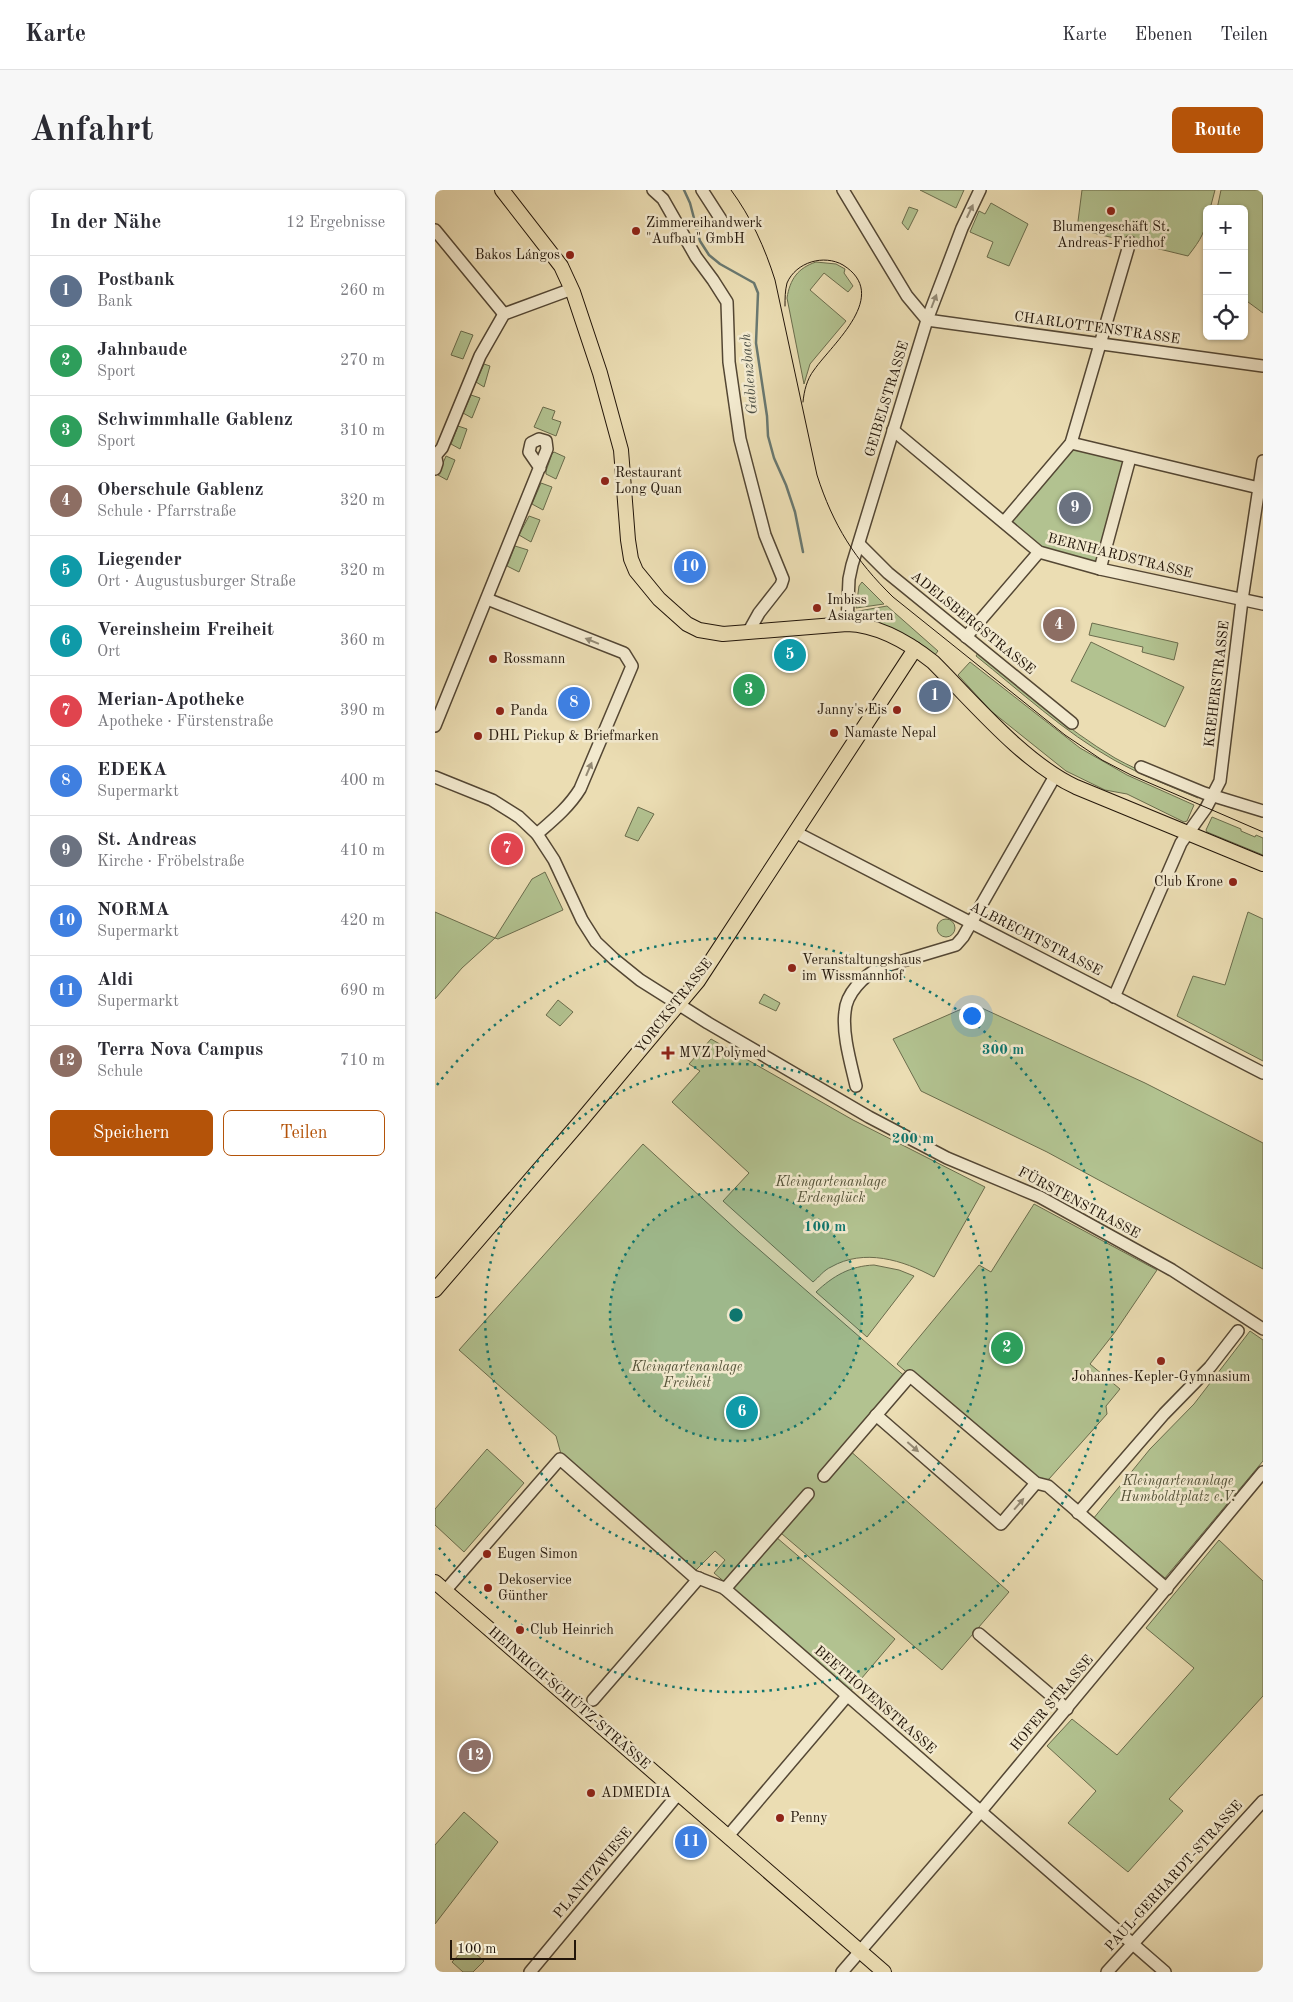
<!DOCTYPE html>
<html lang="de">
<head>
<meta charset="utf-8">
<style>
	:root { --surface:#fff; --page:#f7f7f7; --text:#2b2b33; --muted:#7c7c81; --line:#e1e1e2; --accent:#b45309 }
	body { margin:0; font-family:"Old Standard TT",serif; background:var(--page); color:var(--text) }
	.controls { position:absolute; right:15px; top:15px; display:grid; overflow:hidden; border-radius:8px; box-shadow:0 1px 4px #0004 }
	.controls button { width:45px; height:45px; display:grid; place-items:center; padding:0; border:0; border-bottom:1px solid var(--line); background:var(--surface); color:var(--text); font:25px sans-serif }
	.scale { position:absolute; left:15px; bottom:12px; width:126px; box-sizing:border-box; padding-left:5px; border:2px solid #221509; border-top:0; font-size:14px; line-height:18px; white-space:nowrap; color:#221509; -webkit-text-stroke:4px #f2e9ce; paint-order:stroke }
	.you { position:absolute; left:536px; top:825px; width:18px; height:18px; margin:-12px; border:4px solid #fff; border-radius:50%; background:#1a73e8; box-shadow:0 0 0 8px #1a73e833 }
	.badge { display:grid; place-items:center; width:32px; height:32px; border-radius:50%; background:var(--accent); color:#fff; font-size:16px; font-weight:700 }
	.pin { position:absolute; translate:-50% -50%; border:2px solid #fff; box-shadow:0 1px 5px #0006 }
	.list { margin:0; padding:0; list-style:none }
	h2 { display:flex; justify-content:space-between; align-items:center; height:65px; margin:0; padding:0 20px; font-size:21px }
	h2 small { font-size:16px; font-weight:400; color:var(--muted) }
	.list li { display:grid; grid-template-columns:32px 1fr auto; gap:15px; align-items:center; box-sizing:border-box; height:70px; padding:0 20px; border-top:1px solid var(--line) }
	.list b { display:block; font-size:19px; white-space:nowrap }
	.list p { margin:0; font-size:16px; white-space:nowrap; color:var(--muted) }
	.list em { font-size:16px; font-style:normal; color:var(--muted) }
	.actions { display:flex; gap:10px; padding:15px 20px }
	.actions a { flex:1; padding:11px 0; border:1px solid var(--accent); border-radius:8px; text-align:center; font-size:18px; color:var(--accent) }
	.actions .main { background:var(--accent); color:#fff }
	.icon { flex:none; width:28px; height:28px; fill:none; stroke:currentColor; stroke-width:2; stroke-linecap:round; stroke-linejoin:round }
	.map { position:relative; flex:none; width:828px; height:1782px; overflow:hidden; border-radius:8px }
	header { display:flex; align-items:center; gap:30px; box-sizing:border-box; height:70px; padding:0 25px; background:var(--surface); border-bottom:1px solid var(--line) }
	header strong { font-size:24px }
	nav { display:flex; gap:28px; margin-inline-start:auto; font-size:18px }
	.intro { display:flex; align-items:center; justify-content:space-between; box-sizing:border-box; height:120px; padding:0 30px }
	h1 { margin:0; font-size:35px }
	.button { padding:12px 22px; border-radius:8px; background:var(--accent); color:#fff; font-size:18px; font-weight:700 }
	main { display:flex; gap:30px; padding:0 30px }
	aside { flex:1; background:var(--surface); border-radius:8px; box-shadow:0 1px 4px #0004 }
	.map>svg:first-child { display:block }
	.green { fill:#b2c290; stroke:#6a6c4c }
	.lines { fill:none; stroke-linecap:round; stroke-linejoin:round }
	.stream { stroke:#697870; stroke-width:2.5 }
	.minor-casing { stroke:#544734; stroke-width:14 }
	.major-casing { stroke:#221509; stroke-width:16 }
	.minor { stroke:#f2e9ce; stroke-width:11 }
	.major { stroke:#ebddb3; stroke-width:14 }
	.tram { stroke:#221509; stroke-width:1 }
	.oneway { fill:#948a75 }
	.ring { fill:none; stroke:#0f766e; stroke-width:2.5; stroke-dasharray:2.5 5 }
	.poi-dot { fill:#8f2418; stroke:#f2e9ce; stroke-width:2 }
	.labels { text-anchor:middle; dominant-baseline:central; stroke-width:5; stroke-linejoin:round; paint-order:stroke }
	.poi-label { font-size:14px; fill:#221509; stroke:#f2e9ce; text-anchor:start }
	.street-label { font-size:14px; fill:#221509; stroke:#f2e9ce }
	.park-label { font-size:14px; font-style:italic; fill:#545238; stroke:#f2e9ce }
	.water-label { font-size:15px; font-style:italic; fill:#4c4f45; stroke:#f2e9ce }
	.centre { fill:#0f766e; stroke:#f2e9ce; stroke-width:2.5 }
	.ring-label { font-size:15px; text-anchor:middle; font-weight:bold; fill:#0f766e; stroke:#f2e9ce; stroke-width:5; stroke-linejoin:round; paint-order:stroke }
</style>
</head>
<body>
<header>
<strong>Karte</strong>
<nav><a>Karte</a><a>Ebenen</a><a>Teilen</a></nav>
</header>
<div class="intro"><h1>Anfahrt</h1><a class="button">Route</a></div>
<main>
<aside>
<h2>In der Nähe<small>12 Ergebnisse</small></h2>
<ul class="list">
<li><span class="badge" style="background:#5c6f8a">1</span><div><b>Postbank</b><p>Bank</p></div><em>260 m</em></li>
<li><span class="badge" style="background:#2e9e5b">2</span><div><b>Jahnbaude</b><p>Sport</p></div><em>270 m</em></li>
<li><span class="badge" style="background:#2e9e5b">3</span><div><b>Schwimmhalle Gablenz</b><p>Sport</p></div><em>310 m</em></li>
<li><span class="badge" style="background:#8d6e63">4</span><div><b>Oberschule Gablenz</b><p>Schule · Pfarrstraße</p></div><em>320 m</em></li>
<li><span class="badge" style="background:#0f9aa8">5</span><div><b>Liegender</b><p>Ort · Augustusburger Straße</p></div><em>320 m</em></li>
<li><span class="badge" style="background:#0f9aa8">6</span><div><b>Vereinsheim Freiheit</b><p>Ort</p></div><em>360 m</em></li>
<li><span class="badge" style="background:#e0444e">7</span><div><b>Merian-Apotheke</b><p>Apotheke · Fürstenstraße</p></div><em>390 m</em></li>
<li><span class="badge" style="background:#3f7fe0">8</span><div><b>EDEKA</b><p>Supermarkt</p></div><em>400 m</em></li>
<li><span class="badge" style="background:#6b7280">9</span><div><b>St. Andreas</b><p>Kirche · Fröbelstraße</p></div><em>410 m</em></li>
<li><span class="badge" style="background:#3f7fe0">10</span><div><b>NORMA</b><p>Supermarkt</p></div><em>420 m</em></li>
<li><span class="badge" style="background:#3f7fe0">11</span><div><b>Aldi</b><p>Supermarkt</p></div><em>690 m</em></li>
<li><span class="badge" style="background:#8d6e63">12</span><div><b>Terra Nova Campus</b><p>Schule</p></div><em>710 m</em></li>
</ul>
<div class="actions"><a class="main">Speichern</a><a>Teilen</a></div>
</aside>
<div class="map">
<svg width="828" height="1782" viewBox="0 0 828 1782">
	<rect width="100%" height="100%" fill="#ebddb3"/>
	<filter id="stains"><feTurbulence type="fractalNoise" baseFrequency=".004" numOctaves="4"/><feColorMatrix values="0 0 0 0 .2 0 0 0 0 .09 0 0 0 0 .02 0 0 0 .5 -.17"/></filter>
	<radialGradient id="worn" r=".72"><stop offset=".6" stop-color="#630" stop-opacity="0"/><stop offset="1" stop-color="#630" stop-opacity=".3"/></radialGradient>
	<g class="green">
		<path d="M485,0H529L521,18Z"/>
		<path d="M647,0H780L775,19H772C772,41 766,49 753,66L642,39Z"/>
		<path d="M786,0H828V123L809,109V19H782Z"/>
		<path d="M556,13L593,34L574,76L552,67L558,52L535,42L544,21L550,24Z"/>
		<path d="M474,17L483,20L473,40L467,33Z"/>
		<path d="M381,72L401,74L410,79L409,83L418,96L413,102L389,83L375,100L411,131L375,174L369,194L352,108C355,89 363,78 381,72Z"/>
		<path d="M26,141L38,145L28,169L16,165Z"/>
		<path d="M49,174L55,176L49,197L41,192Z"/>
		<path d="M36,205L45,208L37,228L28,223Z"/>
		<path d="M108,217L120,221L117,229L126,232L121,246L99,237Z"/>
		<path d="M23,236L32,239L25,259L16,254Z"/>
		<path d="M636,253L695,268L661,377L604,362L569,332Z"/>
		<path d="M119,262L130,267L121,289L111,284V281L117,264Z"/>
		<path d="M11,266L20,270L12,290L3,285Z"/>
		<path d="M106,293L117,297L108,320L97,314Z"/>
		<path d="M94,326L105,330L96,352L84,345Z"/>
		<path d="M80,356L93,360L84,382L72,376Z"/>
		<path d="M427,392L449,414L421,418L424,396Z"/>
		<path d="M452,416L503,461L499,466L422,429L418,422Z"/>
		<path d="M657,433L743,453L739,470L707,462L708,457L654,445Z"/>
		<path d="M656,452L749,497L730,537L636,491Z"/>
		<path d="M543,463C587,499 631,539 680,568C707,583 736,593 764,607L763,608C735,596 706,585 679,570C629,542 585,501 541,466Z"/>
		<path d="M535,472L645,558L692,585L759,615L752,631L749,632L692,604L670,600L631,581L556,521L523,485Z"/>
		<path d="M203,617L219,624L203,651L190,646Z"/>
		<path d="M777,627L806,639V641L820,647L821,645L828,648V665L772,642L771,640Z"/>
		<path d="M110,682L128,720L63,749L60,748L27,778L0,809V722L60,748L97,689Z"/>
		<path d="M813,722L828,729V871L742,826L758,786L790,795Z"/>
		<circle cx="511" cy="738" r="9"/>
		<path d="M329,804L345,813L341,821L324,813Z"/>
		<path d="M123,810L138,822L125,836L111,825Z"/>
		<path d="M538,814L710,893L828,953V1079L612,962L486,901L458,849Z"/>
		<path d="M276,849L418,930L550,997L499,1087C468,1070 429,1058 396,1077C389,1080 384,1087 378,1092L288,1011L314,983L237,912L265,881L254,874Z"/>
		<path d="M208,954L304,1042L473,1189L413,1259L574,1402L507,1480L340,1338L292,1394L279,1383L290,1370L280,1361L260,1381L126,1264L121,1246L24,1160Z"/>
		<path d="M599,1014L722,1080L680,1142L655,1174L685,1199L671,1216L672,1224L614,1289L601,1293L462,1174L544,1075L556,1082Z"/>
		<path d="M439,1075L464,1080L479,1086L432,1147L381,1102C398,1086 415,1076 439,1075Z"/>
		<path d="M815,1141L828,1150V1271L730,1388L658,1329L715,1259L759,1214Z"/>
		<path d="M52,1259L89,1293L29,1362L0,1335V1319Z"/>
		<path d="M341,1347L460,1449L415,1502L296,1399Z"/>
		<path d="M784,1350L828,1391V1506L734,1609L748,1621L693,1682L633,1633L661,1601L612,1556L637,1529L682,1565L759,1478L711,1438Z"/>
		<path d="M29,1622L63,1652L0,1734V1655Z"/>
		<path d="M32,1756L49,1771L38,1782H28L17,1772Z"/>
	</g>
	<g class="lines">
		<path class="stream" d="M249,0L255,13L265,51L274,65L285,74L319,93L323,103L321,153L332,226L333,246L339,268L351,295L360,322L368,362"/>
		<g class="minor-casing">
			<g id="minor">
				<path d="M218,0L228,9L261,67L278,90L292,112L294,172L305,249L330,345L348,389L346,395L324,423L314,441"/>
				<path d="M267,0L287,31"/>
				<path d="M408,0L472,106L492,130"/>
				<path d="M0,40L69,124"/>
				<path d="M492,130L828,176"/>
				<path d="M458,240L604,362L665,379L828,414"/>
				<path d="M636,253L824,298"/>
				<path d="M0,263L2,273L0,279"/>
				<path d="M1,265L7,258L45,166L69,124L137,99"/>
				<path d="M569,332L636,253L695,52"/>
				<path d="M424,354L453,383L637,533"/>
				<path d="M665,379L695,268"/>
				<path d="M52,409L189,463L197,476L145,599C134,617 118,630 102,644"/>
				<path d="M412,434L414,389L417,375L492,130L527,38L545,0"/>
				<path d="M531,447L604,362"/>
				<path d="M0,536L112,259L111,251L104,249L96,253L94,262L105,278"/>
				<path d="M706,577L769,603L828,621"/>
				<path d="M0,587L57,610L84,627L102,644L119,670L147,730L161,752L179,769L205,790L273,833L434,927L512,968L605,1007L737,1080L828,1139"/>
				<path d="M360,642L828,883"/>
				<path d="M679,807L746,653L771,618L785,591L807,410L828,271"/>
				<path d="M421,896C416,874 407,844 410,822C411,803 429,786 444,778L521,755L528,747L620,586"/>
				<path d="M441,1225L566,1334L601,1293"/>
				<path d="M389,1286L475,1186L601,1293L613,1296L732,1399"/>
				<path d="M643,1323L729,1224L775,1177L803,1141"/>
				<path d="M290,1399L373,1304"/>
				<path d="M10,1401L125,1269L258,1386L289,1398L730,1782"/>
				<path d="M544,1444L632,1519"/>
				<path d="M158,1510L264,1388"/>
				<path d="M293,1646L412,1506"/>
				<path d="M95,1782L244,1603"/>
				<path d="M407,1782L541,1627L828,1282"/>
				<path d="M672,1782L828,1611"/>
			</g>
		</g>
		<g class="major-casing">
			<g id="major">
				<path d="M67,0L126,76L138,102L165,183L186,260L193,350L196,369L201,381L224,409L252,434L264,440L288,444L412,434C444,435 474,453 498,472C539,513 589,573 641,597L828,674"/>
				<path d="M0,1100L145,932L263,791L480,459"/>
				<path d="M0,1392L449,1782"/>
			</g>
		</g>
		<use href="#minor" class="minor"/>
		<use href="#major" class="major"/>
		<g class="tram">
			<path d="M296,0C316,27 330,58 340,90L382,285C398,335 420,370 458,407L630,545L667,570L696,585L828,642"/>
			<path d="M350,116C350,108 350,101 352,93C361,72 389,64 408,75C456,105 398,153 379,180C372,189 369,201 368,212"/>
		</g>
	</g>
	<defs><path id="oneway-solid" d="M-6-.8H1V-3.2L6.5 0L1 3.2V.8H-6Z" transform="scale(1.25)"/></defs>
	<g class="oneway">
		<use href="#oneway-solid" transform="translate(535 21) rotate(-65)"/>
		<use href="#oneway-solid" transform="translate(499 111) rotate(-69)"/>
		<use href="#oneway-solid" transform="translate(157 451) rotate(-158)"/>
		<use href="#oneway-solid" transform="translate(154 579) rotate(-67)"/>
		<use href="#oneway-solid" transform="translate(478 1257) rotate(41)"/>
		<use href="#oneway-solid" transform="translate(584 1314) rotate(-49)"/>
	</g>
	<circle cx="301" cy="1125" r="126" fill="#0f766e" fill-opacity=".12"/>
	<g class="ring">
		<circle cx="301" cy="1125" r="126"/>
		<circle cx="301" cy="1125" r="251"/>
		<path d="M2 895A377 377 0 1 1 2 1355"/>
	</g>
	<g class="poi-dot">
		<circle cx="676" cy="21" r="5"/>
		<circle cx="201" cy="41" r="5"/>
		<circle cx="135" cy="65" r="5"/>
		<circle cx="170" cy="291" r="5"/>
		<circle cx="382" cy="418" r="5"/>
		<circle cx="58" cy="469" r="5"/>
		<circle cx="462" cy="520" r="5"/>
		<circle cx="65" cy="521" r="5"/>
		<circle cx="399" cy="543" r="5"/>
		<circle cx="43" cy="546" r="5"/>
		<circle cx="798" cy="692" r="5"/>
		<circle cx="357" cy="778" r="5"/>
		<path d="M230.5 855.5h5v5h5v5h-5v5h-5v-5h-5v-5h5z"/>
		<circle cx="726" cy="1171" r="5"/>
		<circle cx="52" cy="1364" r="5"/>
		<circle cx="53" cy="1398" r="5"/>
		<circle cx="85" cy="1440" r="5"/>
		<circle cx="156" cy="1603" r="5"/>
		<circle cx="345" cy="1628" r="5"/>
	</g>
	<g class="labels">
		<g class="poi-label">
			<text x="211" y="33">Zimmereihandwerk<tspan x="211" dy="16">"Aufbau" GmbH</tspan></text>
			<text x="676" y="37" text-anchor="middle">Blumengeschäft St.<tspan x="676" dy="16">Andreas-Friedhof</tspan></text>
			<text x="125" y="65" text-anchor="end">Bakos Lángos</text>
			<text x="180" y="283">Restaurant<tspan x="180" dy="16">Long Quan</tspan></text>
			<text x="392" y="410">Imbiss<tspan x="392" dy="16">Asiagarten</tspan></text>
			<text x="68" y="469">Rossmann</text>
			<text x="452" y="520" text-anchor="end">Janny's Eis</text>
			<text x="75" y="521">Panda</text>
			<text x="409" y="543">Namaste Nepal</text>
			<text x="53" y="546">DHL Pickup &amp; Briefmarken</text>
			<text x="788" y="692" text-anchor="end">Club Krone</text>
			<text x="367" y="770">Veranstaltungshaus<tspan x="367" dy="16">im Wissmannhof</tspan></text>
			<text x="244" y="863">MVZ Polymed</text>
			<text x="726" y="1187" text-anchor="middle">Johannes-Kepler-Gymnasium</text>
			<text x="62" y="1364">Eugen Simon</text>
			<text x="63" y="1390">Dekoservice<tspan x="63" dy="16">Günther</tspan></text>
			<text x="95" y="1440">Club Heinrich</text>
			<text x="166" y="1603">ADMEDIA</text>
			<text x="355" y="1628">Penny</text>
		</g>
		<g class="street-label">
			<text transform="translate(662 138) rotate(8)">CHARLOTTENSTRASSE</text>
			<text transform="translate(452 209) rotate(-73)">GEIBELSTRASSE</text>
			<text transform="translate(685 366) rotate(14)">BERNHARDSTRASSE</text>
			<text transform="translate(538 433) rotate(39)">ADELSBERGSTRASSE</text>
			<text transform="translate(782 494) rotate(-83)">KREHERSTRASSE</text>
			<text transform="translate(601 749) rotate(27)">ALBRECHTSTRASSE</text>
			<text transform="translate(239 816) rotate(-52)">YORCKSTRASSE</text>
			<text transform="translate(644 1013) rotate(28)">FÜRSTENSTRASSE</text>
			<text transform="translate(134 1508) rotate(41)">HEINRICH-SCHÜTZ-STRASSE</text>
			<text transform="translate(440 1510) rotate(41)">BEETHOVENSTRASSE</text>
			<text transform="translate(617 1513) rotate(-50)">HOFER STRASSE</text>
			<text transform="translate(158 1683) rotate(-50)">PLANITZWIESE</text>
			<text transform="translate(739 1686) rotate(-48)">PAUL-GERHARDT-STRASSE</text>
		</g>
		<g class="park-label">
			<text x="396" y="992">Kleingartenanlage<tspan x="396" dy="16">Erdenglück</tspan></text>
			<text x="252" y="1177">Kleingartenanlage<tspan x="252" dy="16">Freiheit</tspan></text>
			<text x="743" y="1291">Kleingartenanlage<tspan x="743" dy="16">Humboldtplatz e.V.</tspan></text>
		</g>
		<g class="water-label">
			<text transform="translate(315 184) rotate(-95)">Gablenzbach</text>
		</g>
	</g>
	<circle cx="301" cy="1125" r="8" class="centre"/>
	<g class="ring-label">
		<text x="568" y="864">300 m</text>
		<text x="478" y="953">200 m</text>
		<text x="390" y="1041">100 m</text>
	</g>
	<rect width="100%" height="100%" filter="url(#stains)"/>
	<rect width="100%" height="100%" fill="url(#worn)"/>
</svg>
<div class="controls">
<button>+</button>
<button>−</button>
<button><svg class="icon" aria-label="locate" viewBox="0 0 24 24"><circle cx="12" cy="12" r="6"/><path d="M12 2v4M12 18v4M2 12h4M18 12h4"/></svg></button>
</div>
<div class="scale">100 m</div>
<div class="you"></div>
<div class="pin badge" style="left:500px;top:506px;background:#5c6f8a">1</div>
<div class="pin badge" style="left:572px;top:1158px;background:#2e9e5b">2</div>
<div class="pin badge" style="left:314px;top:500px;background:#2e9e5b">3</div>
<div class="pin badge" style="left:624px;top:435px;background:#8d6e63">4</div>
<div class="pin badge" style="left:355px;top:465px;background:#0f9aa8">5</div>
<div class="pin badge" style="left:307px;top:1222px;background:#0f9aa8">6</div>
<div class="pin badge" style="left:72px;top:659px;background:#e0444e">7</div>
<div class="pin badge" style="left:139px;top:513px;background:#3f7fe0">8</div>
<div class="pin badge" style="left:640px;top:318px;background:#6b7280">9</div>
<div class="pin badge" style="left:255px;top:377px;background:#3f7fe0">10</div>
<div class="pin badge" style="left:256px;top:1652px;background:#3f7fe0">11</div>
<div class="pin badge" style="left:40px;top:1566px;background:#8d6e63">12</div>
</div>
</main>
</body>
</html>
